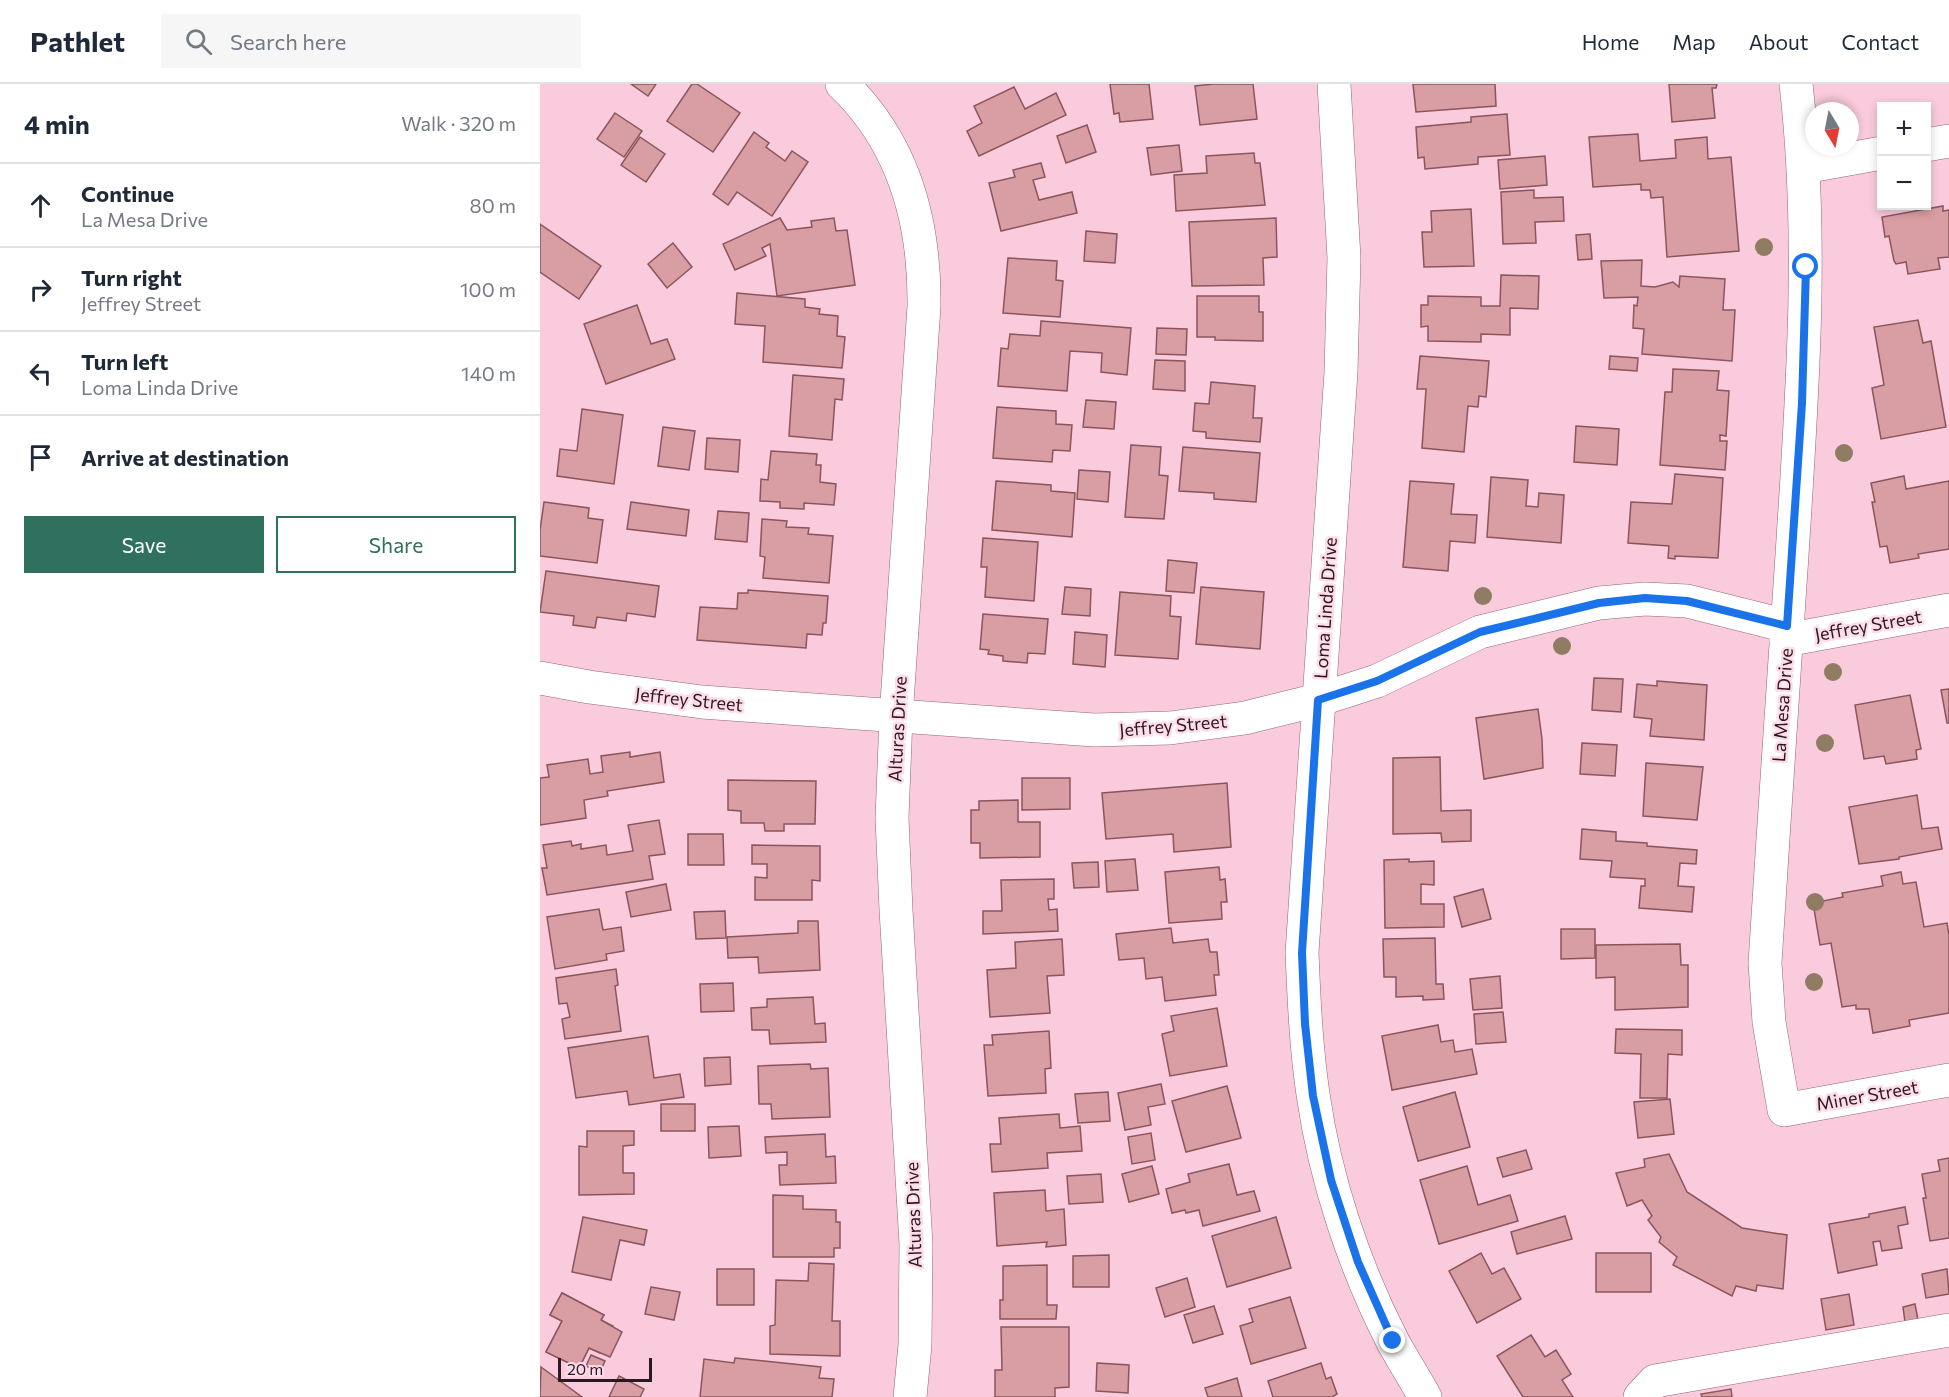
<!DOCTYPE html>
<html lang="en">
<head>
<meta charset="utf-8">
<style>
	:root { --surface:#fff; --page:#f6f6f7; --text:#1f2937; --muted:#747a83; --line:#e0e1e3; --accent:#30705f }
	body { margin:0; font-family:Commissioner,sans-serif; background:var(--page); color:var(--text) }
	.controls { position:absolute; right:18px; top:18px; display:grid; overflow:hidden; border-radius:0px; box-shadow:0 3px 9px #0003 }
	.controls button { width:54px; height:54px; display:grid; place-items:center; padding:0; border:0; border-bottom:2px solid var(--line); background:var(--surface); color:var(--text); font:30px sans-serif }
	.compass { position:absolute; left:1265px; top:18px; width:54px; height:54px; border-radius:50%; background:var(--surface); box-shadow:0 3px 9px #0003; rotate:170deg }
	.scale { position:absolute; left:18px; bottom:15px; width:94px; box-sizing:border-box; padding-left:6px; border:3px solid #2c1820; border-top:0; font-size:16px; line-height:21px; white-space:nowrap; color:#2c1820; -webkit-text-stroke:4px #ffdce9; paint-order:stroke }
	.stop { position:absolute; width:18px; height:18px; margin:-14px; border:4px solid #1a73e8; border-radius:50%; background:#fff }
	.stop.end { background:#1a73e8; border-color:#fff; box-shadow:0 2px 6px #0008 }
	.list { margin:0; padding:0; list-style:none }
	h2 { display:flex; justify-content:space-between; align-items:center; height:78px; margin:0; padding:0 24px; font-size:26px }
	h2 small { font-size:20px; font-weight:400; color:var(--muted) }
	.list li { display:grid; grid-template-columns:39px 1fr auto; gap:18px; align-items:center; box-sizing:border-box; height:84px; padding:0 24px; border-top:2px solid var(--line) }
	.list b { display:block; font-size:22px; white-space:nowrap }
	.list p { margin:0; font-size:20px; white-space:nowrap; color:var(--muted) }
	.list em { font-size:20px; font-style:normal; color:var(--muted) }
	.actions { display:flex; gap:12px; padding:18px 24px }
	.actions a { flex:1; padding:14px 0; border:2px solid var(--accent); border-radius:0px; text-align:center; font-size:21px; color:var(--accent) }
	.actions .main { background:var(--accent); color:#fff }
	.icon { flex:none; width:33px; height:33px; fill:none; stroke:currentColor; stroke-width:2; stroke-linecap:round; stroke-linejoin:round }
	.map { position:relative; flex:none; width:1409px; height:1313px; overflow:hidden }
	header { display:flex; align-items:center; gap:36px; box-sizing:border-box; height:84px; padding:0 30px; background:var(--surface); border-bottom:2px solid var(--line) }
	header strong { font-size:28px }
	nav { display:flex; gap:33px; margin-inline-start:auto; font-size:21px }
	.search { width:420px; height:54px; background:var(--page); display:flex; align-items:center; gap:15px; box-sizing:border-box; padding:0 21px; border-radius:0px; color:var(--muted); font-size:22px }
	main { display:flex }
	aside { flex:1; background:var(--surface) }
	.map>svg:first-child { display:block }
	.building { fill:#d99ea3; stroke:#8b565b; stroke-width:1.5 }
	.lines { fill:none; stroke-linecap:round; stroke-linejoin:round }
	.minor-casing { stroke:#976479; stroke-width:34 }
	.minor { stroke:#fff; stroke-width:33 }
	.tree { fill:#8f7c63 }
	.route { stroke:#1a73e8; stroke-width:8 }
	.labels { text-anchor:middle; dominant-baseline:central; stroke-width:5; stroke-linejoin:round; paint-order:stroke }
	.street-label { font-size:18px; fill:#2c1820; stroke:#ffdce9 }
</style>
</head>
<body>
<header>
<strong>Pathlet</strong>
<div class="search"><svg class="icon" aria-label="search" viewBox="0 0 24 24"><circle cx="10" cy="10" r="6"/><path d="M15 15l6 6"/></svg>Search here</div>
<nav><a>Home</a><a>Map</a><a>About</a><a>Contact</a></nav>
</header>
<main>
<aside>
<h2>4 min<small>Walk · 320 m</small></h2>
<ul class="list">
<li><svg class="icon" aria-label="ahead" viewBox="0 0 24 24"><path d="M12 20V5M6 11l6-6 6 6"/></svg><div><b>Continue</b><p>La Mesa Drive</p></div><em>80 m</em></li>
<li><svg class="icon" aria-label="right" viewBox="0 0 24 24"><path d="M7 20v-9h11M14 6l5 5-5 5"/></svg><div><b>Turn right</b><p>Jeffrey Street</p></div><em>100 m</em></li>
<li><svg class="icon" aria-label="left" viewBox="0 0 24 24"><path d="M17 20v-9H6M10 6l-5 5 5 5"/></svg><div><b>Turn left</b><p>Loma Linda Drive</p></div><em>140 m</em></li>
<li><svg class="icon" aria-label="arrive" viewBox="0 0 24 24"><path d="M6 21V4h12l-3 4 3 4H6"/></svg><div><b>Arrive at destination</b></div></li>
</ul>
<div class="actions"><a class="main">Save</a><a>Share</a></div>
</aside>
<div class="map">
<svg width="1409" height="1313" viewBox="0 0 1409 1313">
	<rect width="100%" height="100%" fill="#f9cbdd"/>
	<g class="building">
		<path d="M91,0H116L108,12Z"/>
		<path d="M152,0H157L200,29L173,68L127,37Z"/>
		<path d="M570,0H609L613,35L580,38L579,29L574,30Z"/>
		<path d="M674,0H713L717,35L660,41L655,2Z"/>
		<path d="M873,0H955L956,22L876,28Z"/>
		<path d="M1129,0H1177L1176,4H1172L1175,34L1132,38Z"/>
		<path d="M474,3L485,25L516,9L526,31L439,72L427,47L442,39L434,22Z"/>
		<path d="M75,29L102,47L84,73L57,55Z"/>
		<path d="M967,30L970,71L938,73V80L885,85L884,73L878,74L876,43L931,38V33Z"/>
		<path d="M547,41L556,68L526,79L517,52Z"/>
		<path d="M214,48L229,59L226,63L245,77L252,67L268,78L232,132L197,108L188,121L173,110Z"/>
		<path d="M1098,50L1100,77L1136,74L1135,56L1167,53L1168,75L1191,73L1199,167L1127,173L1123,113L1111,114L1110,106H1101V100L1053,103L1049,53Z"/>
		<path d="M100,53L125,70L106,98L81,81Z"/>
		<path d="M639,61L642,87L611,91L607,64Z"/>
		<path d="M714,69L715,79H720L725,121L636,127L634,91L667,89L666,72Z"/>
		<path d="M1005,72L1007,101L960,105L958,76Z"/>
		<path d="M501,79L505,93L493,96L499,116L532,108L537,129L461,147L449,99L475,93L473,86Z"/>
		<path d="M994,106V114L1023,113L1024,137L995,138L996,159L963,160L961,108Z"/>
		<path d="M1403,122V127L1409,126V173L1398,174L1400,185L1368,190L1366,178L1356,180L1354,177L1349,152L1345,153L1342,133Z"/>
		<path d="M931,125L934,182L884,183L882,148H892L891,127Z"/>
		<path d="M240,134L247,146L272,143L271,137L294,134L296,147L307,146L315,201L237,212L230,160L222,164L226,172L195,186L183,160Z"/>
		<path d="M736,134L737,173L723,174L724,201L652,202L649,138Z"/>
		<path d="M0,140L61,182L39,215L0,188Z"/>
		<path d="M546,147L577,150L575,179L544,177Z"/>
		<path d="M1050,150L1052,175L1038,176L1036,151Z"/>
		<path d="M133,159L152,183L127,204L108,180Z"/>
		<path d="M468,174L517,177L516,196L523,197L520,233L463,229Z"/>
		<path d="M1102,176L1101,202L1115,203L1133,198L1139,203L1140,192L1185,195L1183,226H1195L1192,277L1102,270L1104,245L1093,244L1094,221L1097,222L1098,213L1064,214L1061,177Z"/>
		<path d="M961,191L999,192L998,225L970,224V251L941,250V258L888,257V242L881,243V221H888V212L941,213V222H960Z"/>
		<path d="M197,209L265,215V223L280,225L279,230L298,232L297,252L305,253L302,284L223,278L225,242L195,240Z"/>
		<path d="M657,212H719V228H723V257L675,256V253H657Z"/>
		<path d="M97,221L111,260L127,255L135,275L66,300L44,240Z"/>
		<path d="M1378,236L1383,259L1391,257L1406,343L1341,355L1332,304L1344,301L1334,243Z"/>
		<path d="M501,237L591,244L587,291L561,288L562,269L530,267L527,307L458,302L461,264L468,265L470,250L500,252Z"/>
		<path d="M617,244L647,245L646,271L616,270Z"/>
		<path d="M880,272L949,277L946,313L939,312L938,323L928,322L924,368L882,364L886,305H877Z"/>
		<path d="M1070,272L1098,274L1097,287L1069,285Z"/>
		<path d="M615,276L645,277V307L613,305Z"/>
		<path d="M1133,285L1179,287L1177,306L1189,307L1186,352L1180,351V357H1187L1185,386L1120,381L1125,308H1132Z"/>
		<path d="M253,291L304,295L302,316L295,315L292,356L249,352Z"/>
		<path d="M671,298L715,302L713,334H722L720,358L666,354V348L653,347L655,319L669,320Z"/>
		<path d="M546,316L576,318L574,345L543,343Z"/>
		<path d="M457,323L516,327V340L532,341L530,367L513,366L512,378L453,374Z"/>
		<path d="M42,325L83,331L74,400L17,392L20,365L37,367Z"/>
		<path d="M1036,342L1079,345L1077,381L1034,378Z"/>
		<path d="M123,343L155,347L149,386L118,382Z"/>
		<path d="M167,354L200,356L198,388L165,385Z"/>
		<path d="M591,361L621,363L619,391L628,392L624,435L585,433Z"/>
		<path d="M643,363L720,369L716,418L674,415V409L639,407Z"/>
		<path d="M231,367L277,370L276,381H281L280,398L296,400L294,421L264,419V425L240,424V418L220,417L221,395L228,396Z"/>
		<path d="M539,386L570,388L568,418L537,415Z"/>
		<path d="M1135,390L1183,394L1178,474L1135,472V475L1128,474L1129,462L1088,459L1091,418L1132,420Z"/>
		<path d="M1364,392L1366,405L1409,397V465L1378,470L1379,474L1350,479L1347,462L1340,463L1332,418H1335L1331,399Z"/>
		<path d="M951,393L988,396L986,422L998,423L999,409L1024,411L1021,459L947,453Z"/>
		<path d="M456,397L511,401V407L535,409L532,453L452,446Z"/>
		<path d="M870,397L914,400L911,430L937,431L935,459L910,457L908,487L863,483Z"/>
		<path d="M4,418L49,424L48,434L63,436L57,479L0,472V446Z"/>
		<path d="M91,418L149,426L146,452L87,445Z"/>
		<path d="M178,427L209,429L207,458L175,455Z"/>
		<path d="M222,435L247,437L246,443L269,444L268,450L293,452L289,499L223,494L225,473L220,472Z"/>
		<path d="M443,454L498,458L494,517L445,513L447,483H441Z"/>
		<path d="M628,476L657,479L654,509L626,507Z"/>
		<path d="M6,487L119,502L115,533L87,529L86,537L57,533L55,544L33,541L34,532L0,528Z"/>
		<path d="M525,503L551,505L550,532L522,530Z"/>
		<path d="M661,503L724,508L720,565L656,560Z"/>
		<path d="M208,506L288,512L286,539H283L282,551L267,550L266,564L157,556L160,523L197,525L198,509H208Z"/>
		<path d="M580,508L631,512L630,532L641,533L638,575L575,571Z"/>
		<path d="M443,530L508,535L505,570L488,569L487,579L463,577V572L448,570L449,566L440,565Z"/>
		<path d="M535,548L567,551L565,583L533,580Z"/>
		<path d="M1054,594L1083,595L1081,628L1052,626Z"/>
		<path d="M1117,597L1167,601L1164,656L1110,652L1112,635L1094,633L1097,600L1117,602Z"/>
		<path d="M1409,605V639H1407L1401,606Z"/>
		<path d="M1370,611L1381,665L1376,666L1377,675L1346,680L1344,672L1324,675L1315,621Z"/>
		<path d="M998,625L1002,655L1003,684L944,695L936,634Z"/>
		<path d="M1042,659L1077,661L1075,692L1040,690Z"/>
		<path d="M90,668V673L120,668L124,698L67,707L68,712L44,716L46,734L0,741V694L9,693L7,681L48,675L50,690L63,688L61,672Z"/>
		<path d="M900,673L901,727L931,726V757L902,758L901,749L853,750V674Z"/>
		<path d="M1106,679L1163,683L1157,736L1103,732Z"/>
		<path d="M482,694H530V725L482,726Z"/>
		<path d="M188,696L276,697L275,740H244V747H225L224,739H201V727L188,726Z"/>
		<path d="M687,699L691,763L634,768L633,750L566,755L562,709Z"/>
		<path d="M1377,711L1382,745L1398,743L1402,765L1359,773V775L1319,780L1309,723Z"/>
		<path d="M478,716V738H500V773L440,774V759H431V726H439V717Z"/>
		<path d="M119,736L125,770L109,772L113,795L7,811L2,784H7L3,761L31,757L32,762L41,760V765L66,761L67,771L93,767L88,741Z"/>
		<path d="M1042,745L1076,748V757L1107,759V762L1157,766L1156,780L1140,779L1138,802L1154,803L1152,828L1099,824L1101,802H1105V795L1070,793L1072,777L1040,775Z"/>
		<path d="M148,750H183L184,781H148Z"/>
		<path d="M212,761L280,762V797L272,796V816H215V793L227,794V780H212Z"/>
		<path d="M595,775L598,806L567,808L565,777Z"/>
		<path d="M869,775V778L894,777V801L881,800V820H904V843L845,844L844,776Z"/>
		<path d="M558,778L559,803L534,804L532,779Z"/>
		<path d="M679,783L680,796L685,795L687,818H681L682,835L629,839L625,788Z"/>
		<path d="M1361,788L1363,800L1376,798L1384,843L1407,839L1409,851V929L1369,936L1370,942L1333,949L1329,925H1316V921L1302,923L1291,859L1280,861L1273,819L1303,813L1302,809L1343,802L1341,792Z"/>
		<path d="M514,795V815H508L509,826L517,825L518,847L443,850V827H462L461,796Z"/>
		<path d="M126,800L131,826L91,833L86,808Z"/>
		<path d="M943,805L951,835L922,843L914,813Z"/>
		<path d="M59,825L63,846L81,843L84,867L66,870L67,876L15,885L7,833Z"/>
		<path d="M185,827L186,854L156,855L154,828Z"/>
		<path d="M258,837H278L280,886L219,889L218,873L188,874L187,853L258,849Z"/>
		<path d="M631,844L633,859L668,855L670,868H677L679,891H674L676,911L625,917L622,893L606,895L604,874L579,876L576,850Z"/>
		<path d="M1021,845H1055V874L1021,875Z"/>
		<path d="M895,854L896,900H903L904,915L883,916V912L856,913V893H844L843,855Z"/>
		<path d="M522,855L524,891L507,892L510,929L450,933L447,886L476,884L475,858Z"/>
		<path d="M1140,860L1141,881H1148V923L1075,926V893L1056,894V861Z"/>
		<path d="M76,885L78,901L75,902L81,947L25,955L22,935L30,933L27,919L19,920L16,894Z"/>
		<path d="M960,892L962,924L933,926L930,895Z"/>
		<path d="M193,899L194,927L161,928L160,900Z"/>
		<path d="M273,913L275,940L285,939L286,958L230,960L229,946H212L211,924L227,923V915Z"/>
		<path d="M677,924L687,982L630,992L622,950L634,947L631,932Z"/>
		<path d="M963,928L966,958L936,960L934,930Z"/>
		<path d="M898,941L901,958L913,956L915,968L932,965L937,990L852,1006L842,952Z"/>
		<path d="M1076,945L1142,946V971L1128,970L1127,1014H1100L1101,970L1075,969Z"/>
		<path d="M509,947L511,984L505,985L506,1009L448,1012L444,961H453L452,951Z"/>
		<path d="M108,952L114,994L140,990L144,1013L89,1021L87,1007L36,1014L28,964Z"/>
		<path d="M190,973L191,1000L165,1002L164,974Z"/>
		<path d="M270,980L271,985L288,984L290,1033L232,1035L231,1020H219L218,982Z"/>
		<path d="M621,1000L625,1020L608,1023L611,1041L585,1046L578,1009Z"/>
		<path d="M687,1002L701,1054L646,1068L632,1017Z"/>
		<path d="M568,1008L570,1037L538,1039L535,1010Z"/>
		<path d="M915,1008L930,1063L878,1077L863,1023Z"/>
		<path d="M1130,1015L1134,1050L1098,1054L1094,1018Z"/>
		<rect x="121" y="1020" width="34" height="27"/>
		<path d="M519,1030L520,1044L540,1042L542,1067L507,1069L508,1084L452,1088L450,1060H461L459,1034Z"/>
		<path d="M199,1042L201,1072L169,1074L168,1043Z"/>
		<path d="M47,1047H94V1061L83,1062V1089H94V1110L39,1111V1062L47,1063Z"/>
		<path d="M611,1049L615,1076L592,1080L588,1053Z"/>
		<path d="M285,1050L286,1073L295,1072L296,1099L240,1101L239,1081H247V1068L226,1069L225,1053Z"/>
		<path d="M986,1066L992,1085L963,1093L957,1074Z"/>
		<path d="M1129,1070L1147,1108L1202,1144L1247,1151L1243,1205L1217,1201L1216,1207L1196,1202L1192,1212L1133,1181L1137,1173L1119,1158L1121,1153L1108,1136L1112,1132L1102,1116L1087,1122L1076,1089L1105,1083L1104,1075Z"/>
		<path d="M1409,1074V1154L1390,1157L1383,1114H1386L1382,1090L1400,1087L1398,1076Z"/>
		<path d="M689,1080L697,1111L714,1107L720,1127L663,1142L659,1126L646,1129L645,1126L632,1129L626,1105L650,1098L648,1090Z"/>
		<path d="M612,1082L619,1110L589,1118L582,1090Z"/>
		<path d="M927,1082L938,1121L970,1111L978,1137L899,1160L880,1096Z"/>
		<path d="M561,1090L563,1118L529,1120L527,1092Z"/>
		<path d="M505,1106L506,1127L524,1125L526,1161L506,1163L507,1158L457,1162L454,1109Z"/>
		<path d="M233,1111L263,1112V1125L296,1126V1138H300V1164H294V1173H233Z"/>
		<path d="M1365,1123L1368,1140L1358,1142L1362,1164L1342,1167L1340,1157L1333,1158L1337,1181L1298,1189L1289,1140L1329,1133V1130Z"/>
		<path d="M1025,1132L1032,1155L977,1170L971,1148Z"/>
		<path d="M43,1133L107,1146L104,1161L80,1156L71,1196L32,1188Z"/>
		<path d="M736,1133L751,1184L687,1203L672,1152Z"/>
		<path d="M941,1169L952,1190L964,1184L981,1215L937,1239L909,1187Z"/>
		<rect x="1056" y="1169" width="55" height="39"/>
		<path d="M569,1171V1203H533V1172Z"/>
		<path d="M269,1179L294,1180L292,1237H300V1272L230,1270V1242L235,1241L236,1196L268,1197Z"/>
		<path d="M507,1181V1221H517L516,1235H460V1216H463V1182Z"/>
		<rect x="177" y="1185" width="37" height="36"/>
		<path d="M1407,1185L1409,1210L1386,1214L1382,1190Z"/>
		<path d="M647,1194L655,1223L625,1233L616,1204Z"/>
		<path d="M111,1203L140,1208L134,1236L105,1230Z"/>
		<path d="M22,1209L64,1231L61,1236L73,1242L60,1269L49,1264L39,1284L6,1268L22,1237L10,1231Z"/>
		<path d="M22,1209L64,1231L61,1236L82,1248L70,1273L49,1264L39,1284L6,1268L22,1237L10,1231Z"/>
		<path d="M1309,1210L1314,1241L1286,1246L1281,1215Z"/>
		<path d="M750,1213L766,1264L711,1280L700,1242L713,1238L709,1225Z"/>
		<path d="M1375,1220L1378,1236L1365,1238L1363,1223Z"/>
		<path d="M674,1222L683,1250L653,1259L644,1231Z"/>
		<path d="M461,1243H529V1303L515,1304V1313H455V1286H462Z"/>
		<path d="M991,1251L1005,1273L1016,1266L1031,1290L1022,1296L1033,1313H983L957,1272Z"/>
		<path d="M51,1271L65,1277L60,1288L46,1282Z"/>
		<path d="M195,1274L281,1283L279,1294L294,1295L292,1313H160L164,1275L194,1279Z"/>
		<path d="M557,1279L589,1281L588,1309L556,1307Z"/>
		<path d="M781,1279L786,1295L791,1293L797,1310L792,1313H733L728,1297Z"/>
		<path d="M1,1283L42,1313H0Z"/>
		<path d="M79,1292L104,1305L100,1313H69Z"/>
		<path d="M697,1294L702,1313H668L665,1304Z"/>
		<path d="M1191,1305L1192,1313H1162L1161,1310Z"/>
	</g>
	<g class="lines">
		<g class="minor-casing">
			<g id="minor">
				<path d="M302,0C364,59 385,139 384,222L356,633L352,734L356,826L376,1160L375,1261L370,1313"/>
				<path d="M794,0L804,174L801,288L762,869C764,916 766,963 773,1010C785,1095 814,1182 853,1258C863,1276 875,1295 885,1313"/>
				<path d="M1256,0C1274,157 1262,314 1252,471C1242,607 1234,743 1225,879L1229,938L1244,1026L1409,996"/>
				<path d="M1386,61L1409,57"/>
				<path d="M1264,83L1342,69"/>
				<path d="M1246,556L1409,526"/>
				<path d="M0,594L49,603L162,618L554,646L630,644L705,634L778,616L837,597L940,548L1059,519L1105,515L1147,517L1247,542"/>
				<path d="M1100,1313L1115,1297L1409,1246"/>
			</g>
		</g>
		<use href="#minor" class="minor"/>
	</g>
	<g class="tree">
		<circle cx="1224" cy="163" r="9"/>
		<circle cx="1304" cy="369" r="9"/>
		<circle cx="943" cy="512" r="9"/>
		<circle cx="1022" cy="562" r="9"/>
		<circle cx="1293" cy="588" r="9"/>
		<circle cx="1285" cy="659" r="9"/>
		<circle cx="1275" cy="818" r="9"/>
		<circle cx="1274" cy="898" r="9"/>
	</g>
	<g class="lines">
		<path class="route" d="M853,1257L818,1178L791,1096L773,1012L765,940L762,869L778,616L837,597L940,548L1059,519L1105,514L1147,517L1247,542L1262,319L1266,183"/>
	</g>
	<g class="labels">
		<g class="street-label">
			<text transform="translate(785 524) rotate(-86)">Loma Linda Drive</text>
			<text transform="translate(1328 541) rotate(-10)">Jeffrey Street</text>
			<text transform="translate(149 615) rotate(6)">Jeffrey Street</text>
			<text transform="translate(1242 621) rotate(-86)">La Mesa Drive</text>
			<text transform="translate(633 641) rotate(-5)">Jeffrey Street</text>
			<text transform="translate(357 645) rotate(-87)">Alturas Drive</text>
			<text transform="translate(1327 1011) rotate(-10)">Miner Street</text>
			<text transform="translate(373 1131) rotate(-92)">Alturas Drive</text>
		</g>
	</g>
</svg>
<div class="controls">
<button>+</button>
<button>−</button>
</div>
<svg class="compass" viewBox="-18 -18 36 36"><path d="M0-13l5 13h-10z" fill="#e53935"/><path d="M0 13l5-13h-10z" fill="#747a83"/></svg>
<div class="scale">20 m</div>
<div class="stop" style="left:1266px;top:183px"></div>
<div class="stop end" style="left:853px;top:1257px"></div>
</div>
</main>
</body>
</html>
